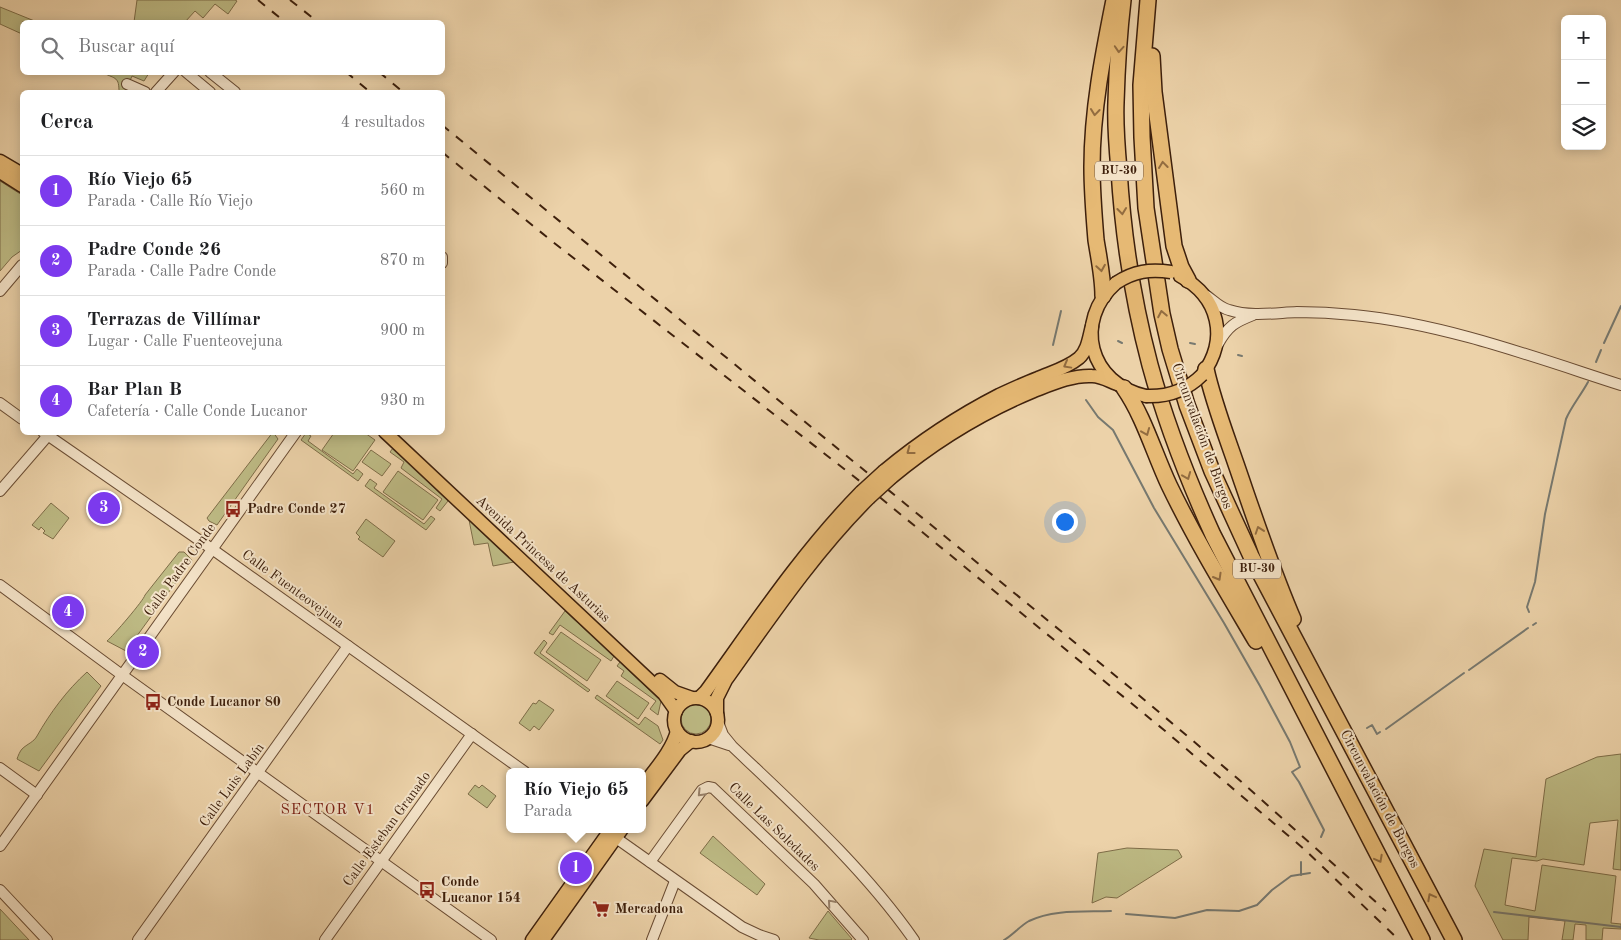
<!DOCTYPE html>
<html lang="es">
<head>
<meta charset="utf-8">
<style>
	:root { --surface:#fff; --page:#f6f6f6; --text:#202124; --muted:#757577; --line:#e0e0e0; --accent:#7c3aed }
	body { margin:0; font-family:"Old Standard TT",serif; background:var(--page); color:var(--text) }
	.controls { position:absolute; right:15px; top:15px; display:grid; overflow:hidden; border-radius:8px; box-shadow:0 2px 12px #0003 }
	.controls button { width:45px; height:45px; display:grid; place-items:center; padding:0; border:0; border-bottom:1px solid var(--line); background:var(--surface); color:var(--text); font:25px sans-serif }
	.you { position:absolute; left:1064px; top:521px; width:18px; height:18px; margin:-12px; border:4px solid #fff; border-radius:50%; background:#1a73e8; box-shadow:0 0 0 8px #1a73e833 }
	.badge { display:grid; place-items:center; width:32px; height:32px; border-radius:50%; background:var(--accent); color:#fff; font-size:16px; font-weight:700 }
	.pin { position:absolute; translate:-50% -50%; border:2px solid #fff; box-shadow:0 1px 5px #0006 }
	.popup { position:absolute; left:506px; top:768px; width:140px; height:65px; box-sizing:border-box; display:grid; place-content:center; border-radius:8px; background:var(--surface); filter:drop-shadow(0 1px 4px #0005); font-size:16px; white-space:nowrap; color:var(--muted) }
	.popup b { font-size:19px; color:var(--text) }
	.popup::after { content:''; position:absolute; left:50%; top:100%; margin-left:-10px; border:10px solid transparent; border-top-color:var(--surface) }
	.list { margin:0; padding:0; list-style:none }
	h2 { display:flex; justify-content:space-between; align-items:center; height:65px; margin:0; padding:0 20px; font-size:21px }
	h2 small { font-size:16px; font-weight:400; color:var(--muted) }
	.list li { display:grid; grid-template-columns:32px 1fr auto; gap:15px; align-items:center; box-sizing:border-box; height:70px; padding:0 20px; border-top:1px solid var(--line) }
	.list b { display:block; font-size:19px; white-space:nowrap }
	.list p { margin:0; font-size:16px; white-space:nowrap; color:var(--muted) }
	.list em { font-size:16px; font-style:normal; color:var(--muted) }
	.icon { flex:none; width:28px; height:28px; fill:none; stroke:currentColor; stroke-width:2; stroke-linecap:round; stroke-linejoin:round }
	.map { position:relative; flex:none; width:1621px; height:940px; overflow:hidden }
	.search { position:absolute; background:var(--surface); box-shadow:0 2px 12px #0003; left:20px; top:20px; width:425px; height:55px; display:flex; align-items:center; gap:12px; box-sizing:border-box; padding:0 18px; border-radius:8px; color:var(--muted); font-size:19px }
	.panel { position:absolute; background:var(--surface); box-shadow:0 2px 12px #0003; left:20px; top:90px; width:425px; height:345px; border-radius:8px }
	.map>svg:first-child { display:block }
	.green { fill:#bdba84; stroke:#7e6d48 }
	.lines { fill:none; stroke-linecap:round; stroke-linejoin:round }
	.stream { stroke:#777970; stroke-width:2 }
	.minor-casing { stroke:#6a4c33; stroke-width:12 }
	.major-casing { stroke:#3e200c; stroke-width:15 }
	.highway-casing { stroke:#3e200c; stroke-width:18 }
	.minor { stroke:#f3e2c7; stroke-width:10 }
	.major { stroke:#e6b974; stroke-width:12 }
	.highway { stroke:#e6b974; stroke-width:15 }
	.rail { stroke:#3e200c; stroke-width:2; stroke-dasharray:9 9; stroke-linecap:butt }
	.major-bridge-casing { stroke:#3e200c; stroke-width:15; stroke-linecap:butt }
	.major-bridge { stroke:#e6b974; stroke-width:12 }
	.oneway { stroke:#926c40 }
	.oneway2 { stroke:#98816a }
	.labels { text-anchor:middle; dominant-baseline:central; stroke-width:4; stroke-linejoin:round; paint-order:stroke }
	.shield { fill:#f3e2c7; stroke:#745a44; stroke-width:1 }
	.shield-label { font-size:12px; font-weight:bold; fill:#3e200c }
	.street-label { font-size:14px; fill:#3e200c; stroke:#f3e2c7 }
	.poi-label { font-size:14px; font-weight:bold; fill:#3e200c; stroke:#f3e2c7; text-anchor:start }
	.neighbourhood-label { font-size:15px; letter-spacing:1px; fill:#7a1f14; stroke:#f3e2c7 }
</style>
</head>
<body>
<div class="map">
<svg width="1621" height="940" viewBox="0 0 1621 940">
	<rect width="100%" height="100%" fill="#ecd2a9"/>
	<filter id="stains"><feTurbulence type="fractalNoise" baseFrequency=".004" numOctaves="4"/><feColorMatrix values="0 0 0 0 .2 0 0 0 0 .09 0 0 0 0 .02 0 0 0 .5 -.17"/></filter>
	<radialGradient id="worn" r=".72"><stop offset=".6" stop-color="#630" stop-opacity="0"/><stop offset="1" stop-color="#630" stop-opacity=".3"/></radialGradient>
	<g class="green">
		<path d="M137,0H235L237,1L228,14L215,4L203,18L195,11L185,22H134Z"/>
		<path d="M0,7L37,22H22V34L0,24Z"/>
		<path d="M103,73H149L144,81L132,76L125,92H119C119,77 116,79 103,73Z"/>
		<path d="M0,181L22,195V250L12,257L0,271Z"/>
		<path d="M273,432L278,439L217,525L209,521L207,518Z"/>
		<path d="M306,433L311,436L308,441L353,474L357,469L363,474L358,481L301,440Z"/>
		<path d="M334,433H365L375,440L353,471L322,450Z"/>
		<path d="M393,448L448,501L440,511L436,508L442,499L401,468L404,462L390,452Z"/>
		<path d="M371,450L391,464L382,476L362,462Z"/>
		<path d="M398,471L438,500L423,520L383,492Z"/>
		<path d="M370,479L377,484L374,488L424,524L431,516L435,519L426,530L365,486Z"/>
		<path d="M51,503L69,518L53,539L43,533L45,531L41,527L39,530L32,525Z"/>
		<path d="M366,519L395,541L383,557L358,539L360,537L356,533Z"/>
		<path d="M469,520L514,562L493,566L488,543L474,545Z"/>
		<path d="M179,552H184L192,560L126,651L107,641C113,636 144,600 145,595Z"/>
		<path d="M565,611L614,656L611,661L560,625L553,635L549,633Z"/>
		<path d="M561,632L601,660L587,681L546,652Z"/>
		<path d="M544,640L547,643L540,653L590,690L588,692L534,653Z"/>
		<path d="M620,662L661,701L658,715L650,709L656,701L621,676L624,671L617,666Z"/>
		<path d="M87,672L101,686L39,771L17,759C18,756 20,751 22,749C27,744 34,742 37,736C50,713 67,690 87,672Z"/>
		<path d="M617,681L649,703L638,719L606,696Z"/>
		<path d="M597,695L639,725L645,717L658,726L663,740L660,744L595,698Z"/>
		<path d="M539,700L554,710L539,730L534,726L530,731L519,723L533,703L536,704Z"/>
		<circle cx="696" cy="719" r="15"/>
		<path d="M1621,754V870L1613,869L1618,820L1590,823L1584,865L1543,859L1537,861L1512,858L1505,905L1535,911L1542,865L1616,876L1611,923L1621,924V929L1603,928L1602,940H1586V925L1575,924L1573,940H1562L1565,921L1529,917L1528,940H1503L1475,886L1484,849L1536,857L1546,779L1597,757Z"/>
		<path d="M475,785L479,788L482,785L496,796L487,808L468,794Z"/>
		<path d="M713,836L765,884L757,895L700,853Z"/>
		<path d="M1127,848L1178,850L1182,857L1117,898L1106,897L1092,903L1098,853Z"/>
		<path d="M0,909L29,940H0Z"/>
		<path d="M828,911L852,939L851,940H819L809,938Z"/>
	</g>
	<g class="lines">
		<g class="stream">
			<path d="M1118,341L1122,343"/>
			<path d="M1190,343L1195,344"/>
			<path d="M1604,343L1621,306"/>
			<path d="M1053,345L1061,311"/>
			<path d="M1238,355L1242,356"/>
			<path d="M1596,362L1601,350"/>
			<path d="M1086,400L1098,417L1113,430L1154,508L1224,623L1260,686L1290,742L1300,767L1292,772L1299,782L1324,830L1321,837"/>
			<path d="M1529,612L1527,607L1535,582L1545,514L1566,419C1571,407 1581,395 1588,382"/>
			<path d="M1533,625L1536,623"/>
			<path d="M1469,670L1528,628"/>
			<path d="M1367,728L1372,725L1377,734L1380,732"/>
			<path d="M1386,729L1464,673"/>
			<path d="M1301,875V862"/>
			<path d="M1494,912L1621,927"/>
			<path d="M1126,914L1175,918L1207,910L1239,911L1257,905L1272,890L1291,876L1310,873"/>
			<path d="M1004,940C1013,935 1020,926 1029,921C1053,909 1085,912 1111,911"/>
		</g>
		<g class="minor-casing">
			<g id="minor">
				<path d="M186,72L210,92"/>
				<path d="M210,72L235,92"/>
				<path d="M127,84L145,92"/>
				<path d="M156,92L174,72"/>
				<path d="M442,257V263"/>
				<path d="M0,291L22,265"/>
				<path d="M1207,296C1214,301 1220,308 1229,310C1251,317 1274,313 1297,312C1315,312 1335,313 1354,315C1445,324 1534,357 1621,385"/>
				<path d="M1218,344C1228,326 1235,322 1253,315"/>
				<path d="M0,403L22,419"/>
				<path d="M43,432L212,549L525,772"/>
				<path d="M0,491L51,432"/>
				<path d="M0,585L122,675L491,940"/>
				<path d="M718,722L723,735L732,746C796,807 863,867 914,940"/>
				<path d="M708,738L729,745"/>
				<path d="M0,768L37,795"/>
				<path d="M616,838L742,927L759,935L774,940"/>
				<path d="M0,846L296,432"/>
				<path d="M650,862L702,790L708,787L713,788L814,884L863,940"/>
				<path d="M0,890L47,940"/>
				<path d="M138,940L348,646"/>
				<path d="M325,940L472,734"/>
				<path d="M652,940L675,881"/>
			</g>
		</g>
		<g class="major-casing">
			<g id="major">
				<path d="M0,161L22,174"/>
				<path d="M0,172L22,186"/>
				<path d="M1180,276C1219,297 1229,339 1202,375"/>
				<path d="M1116,283C1073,321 1089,384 1146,396"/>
				<path d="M385,432L664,694L676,711"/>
				<path d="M884,471C919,442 958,416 999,395C1012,389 1025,383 1038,378C1052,372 1067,368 1079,358C1088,350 1089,337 1092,326"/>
				<path d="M891,478C934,442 981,413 1034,391C1052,384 1072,375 1092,376C1101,376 1109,381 1117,384"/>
				<path d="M660,680L675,692L692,698"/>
				<path d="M699,698L706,691C755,623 802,552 861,492"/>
				<circle cx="696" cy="720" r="22"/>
				<path d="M717,713V698L726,680C771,617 814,553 869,498"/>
				<path d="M642,787C654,770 672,751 677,731"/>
				<path d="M642,801L680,750L691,741"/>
				<path d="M532,940L611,829"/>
				<path d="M543,940L622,829"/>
			</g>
		</g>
		<g class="highway-casing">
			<g id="highway">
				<path d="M1123,0C1119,34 1117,68 1116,102C1115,125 1117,148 1119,170C1123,236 1133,301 1150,365C1166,424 1188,480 1213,535L1422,940"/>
				<path d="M1148,0L1141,85L1142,137L1146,208L1162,314L1170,349L1187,405L1212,471L1251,556L1454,940"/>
				<path d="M1152,56L1154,92L1174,246L1181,267L1188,280"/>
				<path d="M1103,296C1103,277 1099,259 1096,240C1094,216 1092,191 1092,167C1092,110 1103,55 1114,0"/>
				<path d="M1206,369C1213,401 1225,432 1236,464C1254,516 1271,568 1293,619"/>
				<path d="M1124,388C1144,417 1154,453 1169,485C1195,539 1226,590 1256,641"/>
			</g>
		</g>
		<use href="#minor" class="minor"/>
		<use href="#major" class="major"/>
		<use href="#highway" class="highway"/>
		<g class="rail">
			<path d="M258,0L285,22"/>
			<path d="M290,0L318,22"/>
			<path d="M346,72L370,92"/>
			<path d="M379,72L403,92"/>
			<path d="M442,125L1128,686L1237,778L1386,911"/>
			<path d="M442,152L553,242L866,486L1164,730L1304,849L1399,940"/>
		</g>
		<g class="major-bridge-casing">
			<g id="major-bridge">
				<path d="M1116,283C1134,271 1150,269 1171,272"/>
				<path d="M1146,396C1168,397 1186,391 1202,375"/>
				<path d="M861,492L884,471"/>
				<path d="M869,498L891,478"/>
			</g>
		</g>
		<use href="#major-bridge" class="major-bridge"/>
	</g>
	<defs><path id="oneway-chevron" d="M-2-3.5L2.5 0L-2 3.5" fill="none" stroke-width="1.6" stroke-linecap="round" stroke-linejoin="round" transform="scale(1.25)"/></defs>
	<g class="oneway">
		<use href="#oneway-chevron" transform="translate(1119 49) rotate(94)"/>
		<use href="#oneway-chevron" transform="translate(1095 112) rotate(96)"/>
		<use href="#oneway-chevron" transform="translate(1163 165) rotate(-97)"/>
		<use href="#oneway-chevron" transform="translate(1122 211) rotate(84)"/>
		<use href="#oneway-chevron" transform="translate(1101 268) rotate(81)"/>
		<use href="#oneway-chevron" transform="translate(1162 314) rotate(-101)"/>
		<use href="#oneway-chevron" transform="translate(1067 365) rotate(151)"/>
		<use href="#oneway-chevron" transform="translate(1146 432) rotate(68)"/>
		<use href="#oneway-chevron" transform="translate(910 451) rotate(143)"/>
		<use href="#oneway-chevron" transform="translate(1187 476) rotate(68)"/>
		<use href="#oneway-chevron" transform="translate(1259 530) rotate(-109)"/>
		<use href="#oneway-chevron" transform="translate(1218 577) rotate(60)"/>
		<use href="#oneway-chevron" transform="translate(1379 859) rotate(62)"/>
		<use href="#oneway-chevron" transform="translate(1431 897) rotate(-118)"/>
	</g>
	<g class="oneway2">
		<use href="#oneway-chevron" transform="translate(701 793) rotate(134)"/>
		<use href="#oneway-chevron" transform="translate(831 903) rotate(-131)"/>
	</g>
	<defs>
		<g id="bus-bare" transform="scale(1.35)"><path d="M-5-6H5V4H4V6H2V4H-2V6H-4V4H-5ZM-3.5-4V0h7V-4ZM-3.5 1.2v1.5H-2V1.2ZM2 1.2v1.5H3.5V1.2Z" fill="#8f2418" stroke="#f3e2c7" stroke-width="2.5" paint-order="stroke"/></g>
		<g id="supermarket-bare" transform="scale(1.35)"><path d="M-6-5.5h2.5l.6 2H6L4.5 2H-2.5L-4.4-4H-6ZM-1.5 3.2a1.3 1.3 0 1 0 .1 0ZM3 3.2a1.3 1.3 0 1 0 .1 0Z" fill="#8f2418" stroke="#f3e2c7" stroke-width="2.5" paint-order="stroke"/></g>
	</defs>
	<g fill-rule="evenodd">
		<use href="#bus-bare" x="233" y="509"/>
		<use href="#bus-bare" x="153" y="702"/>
		<use href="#bus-bare" x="427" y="890"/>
		<use href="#supermarket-bare" x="601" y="909"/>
	</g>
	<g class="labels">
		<g class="shield">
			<rect x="1095" y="161.5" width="48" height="19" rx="4"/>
			<rect x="1233" y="559.5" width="48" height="19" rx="4"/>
		</g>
		<g class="shield-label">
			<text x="1119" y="171">BU-30</text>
			<text x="1257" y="569">BU-30</text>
		</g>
		<g class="street-label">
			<text transform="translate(1202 436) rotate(70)">Circunvalación de Burgos</text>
			<text transform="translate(543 559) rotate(43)">Avenida Princesa de Asturias</text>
			<text transform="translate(180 570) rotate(-54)">Calle Padre Conde</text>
			<text transform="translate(293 589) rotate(36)">Calle Fuenteovejuna</text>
			<text transform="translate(232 785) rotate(-54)">Calle Luis Labín</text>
			<text transform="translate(1380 799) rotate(62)">Circunvalación de Burgos</text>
			<text transform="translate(774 827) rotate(44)">Calle Las Soledades</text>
			<text transform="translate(387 829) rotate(-54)">Calle Esteban Granado</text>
		</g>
		<g class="poi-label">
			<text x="247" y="509">Padre Conde 27</text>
			<text x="167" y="702">Conde Lucanor 80</text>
			<text x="441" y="882">Conde<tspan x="441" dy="16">Lucanor 154</tspan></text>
			<text x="615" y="909">Mercadona</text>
		</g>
		<g class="neighbourhood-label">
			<text x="328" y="810">SECTOR V1</text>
		</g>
	</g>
	<rect width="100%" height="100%" filter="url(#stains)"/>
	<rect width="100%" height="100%" fill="url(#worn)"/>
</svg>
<div class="controls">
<button>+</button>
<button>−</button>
<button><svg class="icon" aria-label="layers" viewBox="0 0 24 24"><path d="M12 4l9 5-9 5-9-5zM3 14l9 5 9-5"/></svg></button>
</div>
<div class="you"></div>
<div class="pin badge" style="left:576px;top:868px">1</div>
<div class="popup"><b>Río Viejo 65</b>Parada</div>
<div class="pin badge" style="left:143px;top:652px">2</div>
<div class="pin badge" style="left:104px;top:508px">3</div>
<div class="pin badge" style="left:68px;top:612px">4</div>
<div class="search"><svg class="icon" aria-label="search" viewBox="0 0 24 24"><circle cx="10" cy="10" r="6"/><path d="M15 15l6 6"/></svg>Buscar aquí</div>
<section class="panel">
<h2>Cerca<small>4 resultados</small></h2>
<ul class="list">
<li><span class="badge">1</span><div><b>Río Viejo 65</b><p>Parada · Calle Río Viejo</p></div><em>560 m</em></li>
<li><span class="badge">2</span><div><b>Padre Conde 26</b><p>Parada · Calle Padre Conde</p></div><em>870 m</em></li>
<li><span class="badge">3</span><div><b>Terrazas de Villímar</b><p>Lugar · Calle Fuenteovejuna</p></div><em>900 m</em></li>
<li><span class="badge">4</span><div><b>Bar Plan B</b><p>Cafetería · Calle Conde Lucanor</p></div><em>930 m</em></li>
</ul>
</section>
</div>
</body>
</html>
